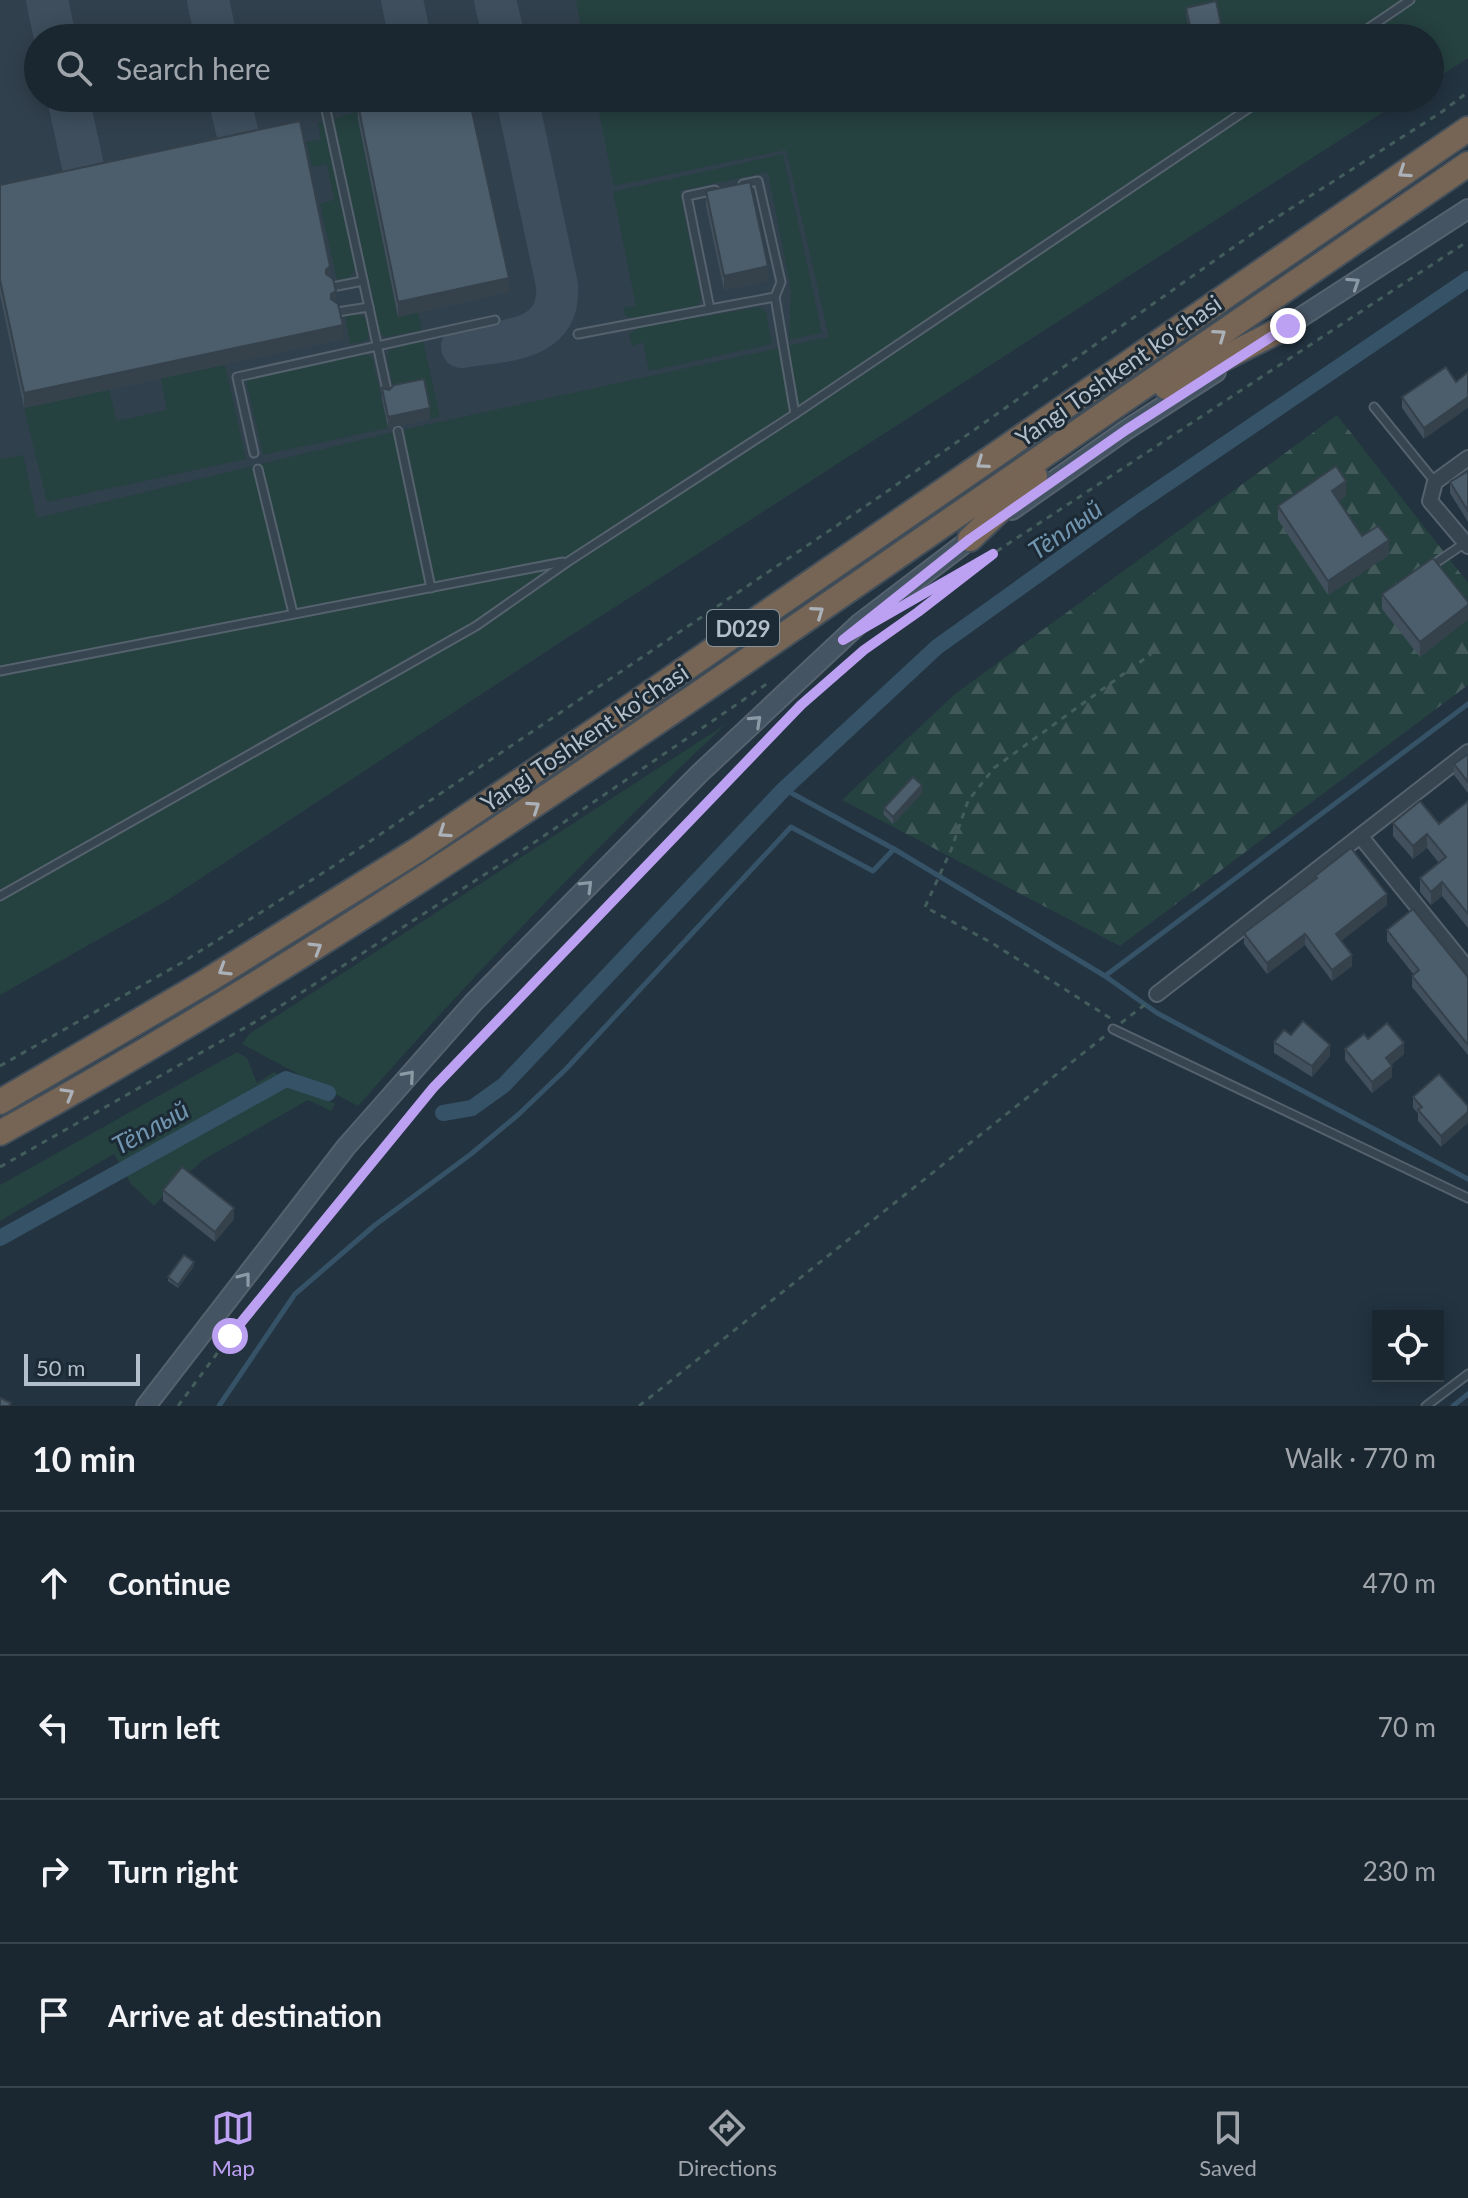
<!DOCTYPE html>
<html lang="en">
<head>
<meta charset="utf-8">
<style>
	:root { --surface:#1a2630; --page:#232e38; --text:#f1f3f6; --muted:#9fa5ab; --line:#38434c; --accent:#bca0f2 }
	body { margin:0; font-family:Lato,sans-serif; background:var(--page); color:var(--text) }
	.controls { position:absolute; right:24px; bottom:24px; display:grid; overflow:hidden; border-radius:0px; box-shadow:0 4px 20px #0003 }
	.controls button { width:72px; height:72px; display:grid; place-items:center; padding:0; border:0; border-bottom:2px solid var(--line); background:var(--surface); color:var(--text); font:40px sans-serif }
	.scale { position:absolute; left:24px; bottom:20px; width:116px; box-sizing:border-box; padding-left:8px; border:4px solid #b3bfca; border-top:0; font-size:22px; line-height:28px; white-space:nowrap; color:#b3bfca; -webkit-text-stroke:6px #1c2a35; paint-order:stroke }
	.stop { position:absolute; width:24px; height:24px; margin:-18px; border:6px solid #bca0f2; border-radius:50%; background:#fff }
	.stop.end { background:#bca0f2; border-color:#fff; box-shadow:0 2px 8px #0008 }
	.list { margin:0; padding:0; list-style:none }
	h2 { display:flex; justify-content:space-between; align-items:center; height:104px; margin:0; padding:0 32px; font-size:34px }
	h2 small { font-size:26px; font-weight:400; color:var(--muted) }
	.list li { display:grid; grid-template-columns:52px 1fr auto; gap:24px; align-items:center; box-sizing:border-box; height:144px; padding:0 32px; border-top:2px solid var(--line) }
	.list b { display:block; font-size:30px; white-space:nowrap }
	.list em { font-size:26px; font-style:normal; color:var(--muted) }
	.icon { flex:none; width:44px; height:44px; fill:none; stroke:currentColor; stroke-width:2; stroke-linecap:round; stroke-linejoin:round }
	.map { position:relative; flex:none; width:1468px; height:1406px; overflow:hidden }
	.search { position:absolute; background:var(--surface); box-shadow:0 4px 20px #0003; left:24px; right:24px; top:24px; height:88px; display:flex; align-items:center; gap:20px; box-sizing:border-box; padding:0 28px; border-radius:44px; color:var(--muted); font-size:30px }
	.sheet { height:680px; background:var(--surface) }
	nav { display:flex; justify-content:space-around; align-items:center; box-sizing:border-box; height:112px; border-top:2px solid var(--line); background:var(--surface); font-size:22px; color:var(--muted) }
	nav a { display:grid; justify-items:center; gap:4px }
	nav .on { color:var(--accent) }
	.map>svg:first-child { display:block }
	.airport { fill:#31404d }
	.grass { fill:#254140 }
	.forest { fill:url(#forest-firs) }
	.lines { fill:none; stroke-linecap:round; stroke-linejoin:round }
	.stream { stroke:#355267; stroke-width:5 }
	.canal { stroke:#355267; stroke-width:16 }
	.taxiway { stroke:#3e4e5c; stroke-width:42 }
	.lane-casing { stroke:#55626d; stroke-width:11 }
	.street-casing { stroke:#55626d; stroke-width:18 }
	.secondary-casing { stroke:#55626d; stroke-width:22 }
	.highway-casing { stroke:#424f5a; stroke-width:28 }
	.path { stroke:#435d5c; stroke-width:3; stroke-dasharray:6 6; stroke-linecap:butt }
	.lane { stroke:#374550; stroke-width:7 }
	.street { stroke:#374550; stroke-width:14 }
	.secondary { stroke:#455463; stroke-width:18 }
	.highway { stroke:#766454; stroke-width:24 }
	.wall { fill:#41505c }
	.shaded-wall { fill:#35414b }
	.building { fill:#4c5d6b; stroke:#35414b; stroke-width:2 }
	.oneway { stroke:#aab1b8 }
	.oneway2 { stroke:#8c9aa6 }
	.route { stroke:#bca0f2; stroke-width:10 }
	.labels { text-anchor:middle; dominant-baseline:central; stroke-width:6; stroke-linejoin:round; paint-order:stroke }
	.shield { fill:#1c2a35; stroke:#86929d; stroke-width:2 }
	.shield-label { font-size:22px; font-weight:bold; fill:#b3bfca }
	.street-label { font-size:24px; fill:#b3bfca; stroke:#1c2a35 }
	.water-label { font-size:26px; font-style:italic; fill:#7195af; stroke:#1c2a35 }
</style>
</head>
<body>
<div class="map">
<svg width="1468" height="1406" viewBox="0 0 1468 1406">
	<defs>
		<pattern id="forest-firs" width="22" height="20" patternUnits="userSpaceOnUse" patternTransform="scale(2)"><rect width="22" height="20" fill="#254140"/><path d="M5 1l3.5 6h-7zM16 11l3.5 6h-7z" fill="#425b5a"/></pattern>
	</defs>
	<rect width="100%" height="100%" fill="#233340"/>
	<path class="airport" d="M0,0H1468V58L1430,82V38H38V98H1405L559,643L166,901L0,995Z"/>
	<g class="grass">
		<path d="M576,0H1468V58L1430,82V38H583Z"/>
		<path d="M596,98H1405L559,643L166,901L0,995V459L23,455L37,518L398,431L829,337L786,150L614,186Z"/>
		<path d="M356,112L398,316L418,312L422,330L386,337L380,333L334,119Z"/>
		<path d="M323,122L355,270L349,278L337,280L320,204L334,200L327,164L312,167L306,142L321,140L318,123Z"/>
		<path d="M783,154L822,333L789,340L791,290L768,172L680,191L701,299L697,307L632,318L626,316L623,308L636,306L613,192Z"/>
		<path d="M759,307L766,312L772,344L649,371L643,342L632,346L629,335L637,328Z"/>
		<path d="M357,313L366,318L369,338L365,341L350,344L345,315Z"/>
		<path d="M423,341L440,417L430,419L424,390L395,396L387,359L389,350Z"/>
		<path d="M365,354L372,357L388,428L263,455L246,380Z"/>
		<path d="M225,365L246,459L47,502L24,408L109,389L117,421L167,410L161,378Z"/>
		<path d="M726,724C597,845 475,973 358,1106L242,1044L249,1034Z"/>
		<path d="M237,1052L247,1058L257,1083L274,1072L335,1104L331,1111L308,1100L203,1160L191,1171L187,1170L154,1206L131,1184L114,1154L0,1221V1185Z"/>
	</g>
	<path class="forest" d="M1337,415L1468,583V685L1120,946L842,800L955,694Z"/>
	<g class="lines">
		<g class="stream">
			<path d="M784,789L894,849"/>
			<path d="M1105,976L1468,704"/>
			<path d="M219,1406L295,1294L375,1225L471,1154L519,1114L566,1069L791,827L873,871L894,849L1105,976L1157,1013L1468,1179"/>
			<path d="M1453,1406L1468,1394"/>
		</g>
		<g class="canal">
			<path d="M443,1113L472,1108L504,1085L784,789L937,647L1134,506L1468,279"/>
			<path d="M0,1238L286,1079L328,1093"/>
		</g>
		<g class="taxiway">
			<path d="M47,0L55,38"/>
			<path d="M208,0L216,38"/>
			<path d="M402,0L410,38"/>
			<path d="M495,0L504,38"/>
			<path d="M68,98L83,166"/>
			<path d="M229,98L237,131"/>
			<path d="M462,347C503,340 561,343 557,285L517,98"/>
		</g>
		<g class="lane-casing">
			<g id="lane">
				<path d="M1354,38L1410,0"/>
				<path d="M326,110L388,395"/>
				<path d="M743,184L758,181L781,282L775,297L795,414"/>
				<path d="M715,190L687,196L710,309L775,297"/>
				<path d="M332,287L363,281"/>
				<path d="M337,312L369,307"/>
				<path d="M578,334L710,309"/>
				<path d="M1374,407L1435,482"/>
				<path d="M398,431L431,588"/>
				<path d="M254,453L237,377L495,320"/>
				<path d="M258,469L293,613"/>
				<path d="M1431,566L1465,543"/>
				<path d="M0,671L563,562"/>
				<path d="M0,896L476,626L569,561L795,414L1264,98"/>
				<path d="M1113,1029L1468,1198"/>
				<path d="M1426,1406L1468,1374"/>
			</g>
		</g>
		<g class="street-casing">
			<g id="street">
				<path d="M1468,458L1435,482L1430,501L1468,546"/>
				<path d="M1361,837L1468,969"/>
				<path d="M1157,994L1468,752"/>
			</g>
		</g>
		<g class="secondary-casing">
			<g id="secondary">
				<path d="M1278,332L1468,209"/>
				<path d="M1012,510L1126,430L1216,372"/>
				<path d="M146,1406L346,1147L474,1002L699,774L859,624L981,531"/>
			</g>
		</g>
		<g class="highway-casing">
			<g id="highway">
				<path d="M1166,387L1288,326"/>
				<path d="M970,539L1035,476"/>
				<path d="M0,1102L207,981L416,851L624,711L1468,129"/>
				<path d="M0,1133C287,975 558,792 827,605C1041,458 1253,310 1468,164"/>
			</g>
		</g>
		<g class="path">
			<path d="M944,582L980,561"/>
			<path d="M1110,1018L992,943L925,907L951,850L968,801L994,768L1151,654"/>
			<path d="M1121,1023L1147,1003"/>
			<path d="M0,1066L183,962L332,867L879,497L1265,225L1443,111L1468,92"/>
			<path d="M0,1167L262,1018L535,842L771,681"/>
			<path d="M178,1406L230,1336L433,1088L801,705L864,650L918,612L988,557L1468,241"/>
			<path d="M639,1406L1106,1035"/>
		</g>
		<use href="#lane" class="lane"/>
		<use href="#street" class="street"/>
		<use href="#secondary" class="secondary"/>
		<use href="#highway" class="highway"/>
	</g>
	<g class="wall">
		<path d="M1186,8L1221,31L1191,38L1186,15Z"/>
		<path d="M358,105L509,292L398,317L358,119Z"/>
		<path d="M0,185L330,277L343,339L24,408L0,295Z"/>
		<path d="M706,191L768,281L724,290L706,206Z"/>
		<path d="M1446,367L1424,439L1402,408V397Z"/>
		<path d="M382,388L430,419L388,428L382,399Z"/>
		<path d="M1468,471V522L1450,493V482Z"/>
		<path d="M1346,496L1339,501L1362,536L1389,555L1328,595L1278,520V506Z"/>
		<path d="M1382,594L1468,602V619L1420,657L1382,609Z"/>
		<path d="M1468,754V793L1454,775V764Z"/>
		<path d="M922,793L893,824L884,815V808Z"/>
		<path d="M1468,801V928L1442,896L1431,905L1420,892V878L1439,863L1427,848L1413,859L1393,836V823L1439,824Z"/>
		<path d="M1315,876L1387,905L1341,941L1352,966L1332,981L1305,945L1267,974L1244,944V933L1315,879Z"/>
		<path d="M1387,930L1468,977V1055L1412,987V976L1414,975L1387,941Z"/>
		<path d="M1368,1039L1404,1054L1391,1065L1392,1077L1372,1093L1345,1060V1049Z"/>
		<path d="M1274,1042L1330,1056L1312,1077L1274,1053Z"/>
		<path d="M1413,1097L1468,1106L1441,1147L1418,1121V1113L1413,1108Z"/>
		<path d="M163,1190L234,1219L215,1242L163,1201Z"/>
		<path d="M194,1266L178,1288L168,1281V1277Z"/>
	</g>
	<g class="shaded-wall">
		<path d="M1221,24V31L1191,38V30Z"/>
		<path d="M330,266V281L326,284V270Z"/>
		<path d="M768,266V281L724,290V276Z"/>
		<path d="M509,278V292L398,317V302Z"/>
		<path d="M336,291V306L331,309V294Z"/>
		<path d="M343,325V339L24,408V393Z"/>
		<path d="M1468,397V408L1424,439V428Z"/>
		<path d="M430,408V419L388,428V417Z"/>
		<path d="M1346,481V496L1332,506V491Z"/>
		<path d="M1389,540V555L1328,595V581Z"/>
		<path d="M1468,605V619L1420,657V642Z"/>
		<path d="M922,785V793L893,824V817Z"/>
		<path d="M1427,834V848L1413,859V846Z"/>
		<path d="M1442,882V896L1431,905V892Z"/>
		<path d="M1387,894V905L1336,945V934Z"/>
		<path d="M1305,934V945L1267,974V963Z"/>
		<path d="M1352,955V966L1332,981V970Z"/>
		<path d="M1404,1043V1054L1386,1069V1058Z"/>
		<path d="M1330,1045V1056L1312,1077V1066Z"/>
		<path d="M1392,1066V1077L1372,1093V1082Z"/>
		<path d="M1468,1112V1123L1441,1147V1136Z"/>
		<path d="M234,1208V1219L215,1242V1232Z"/>
		<path d="M194,1262V1266L178,1288V1285Z"/>
	</g>
	<g class="building">
		<path d="M1216,1L1221,24L1191,30L1186,8Z"/>
		<path d="M389,98H469L509,278L398,302L358,105Z"/>
		<path d="M300,121L330,266L326,270V274L333,279L336,291L331,294V299L338,304L343,325L24,393L0,280V185Z"/>
		<path d="M750,182L768,266L724,276L706,191Z"/>
		<path d="M1446,367L1456,382L1468,372V397L1424,428L1402,397Z"/>
		<path d="M424,379L430,408L388,417L382,388L389,390L394,385Z"/>
		<path d="M1336,466L1346,481L1332,491L1362,536L1378,526L1389,540L1328,581L1278,506Z"/>
		<path d="M1468,471V511L1450,482Z"/>
		<path d="M1433,558L1468,602V605L1420,642L1382,594Z"/>
		<path d="M1468,754V782L1454,764Z"/>
		<path d="M913,777L922,785L893,817L884,808Z"/>
		<path d="M1420,801L1439,824L1468,801V914L1442,882L1431,892L1420,878L1446,857L1427,834L1413,846L1393,823Z"/>
		<path d="M1351,848L1387,894L1336,934L1352,955L1332,970L1305,934L1267,963L1244,933L1317,878L1315,876Z"/>
		<path d="M1413,909L1468,977V1045L1412,976L1419,970L1387,930Z"/>
		<path d="M1303,1021L1330,1045L1312,1066L1274,1042L1284,1030L1291,1035Z"/>
		<path d="M1387,1023L1404,1043L1386,1058L1392,1066L1372,1082L1345,1049L1364,1034L1368,1039Z"/>
		<path d="M1439,1074L1468,1106V1112L1441,1136L1418,1110L1422,1107L1413,1097Z"/>
		<path d="M182,1167L234,1208L215,1232L163,1190Z"/>
		<path d="M184,1255L194,1262L178,1285L168,1277Z"/>
		<path d="M0,1398L11,1403L9,1406H0Z"/>
	</g>
	<defs><path id="oneway-chevron" d="M-2-3.5L2.5 0L-2 3.5" fill="none" stroke-width="1.6" stroke-linecap="round" stroke-linejoin="round" transform="scale(2)"/></defs>
	<g class="oneway">
		<use href="#oneway-chevron" transform="translate(1404 172) rotate(146)"/>
		<use href="#oneway-chevron" transform="translate(1220 335) rotate(-35)"/>
		<use href="#oneway-chevron" transform="translate(982 463) rotate(145)"/>
		<use href="#oneway-chevron" transform="translate(818 612) rotate(-35)"/>
		<use href="#oneway-chevron" transform="translate(534 807) rotate(-34)"/>
		<use href="#oneway-chevron" transform="translate(444 832) rotate(146)"/>
		<use href="#oneway-chevron" transform="translate(316 948) rotate(-31)"/>
		<use href="#oneway-chevron" transform="translate(224 970) rotate(148)"/>
		<use href="#oneway-chevron" transform="translate(68 1094) rotate(-30)"/>
	</g>
	<g class="oneway2">
		<use href="#oneway-chevron" transform="translate(1354 283) rotate(-33)"/>
		<use href="#oneway-chevron" transform="translate(756 721) rotate(-43)"/>
		<use href="#oneway-chevron" transform="translate(587 886) rotate(-45)"/>
		<use href="#oneway-chevron" transform="translate(409 1076) rotate(-49)"/>
		<use href="#oneway-chevron" transform="translate(245 1278) rotate(-52)"/>
	</g>
	<g class="lines">
		<path class="route" d="M230,1336L433,1088L801,705L864,650L918,612L993,554L843,640L970,539L1126,430L1288,326"/>
	</g>
	<g class="labels">
		<rect class="shield" x="707" y="610" width="72" height="36" rx="6"/>
		<g class="shield-label">
			<text x="743" y="628">D029</text>
		</g>
		<g class="street-label">
			<text transform="translate(1118 370) rotate(-35)">Yangi Toshkent ko‘chasi</text>
			<text transform="translate(584 737) rotate(-34)">Yangi Toshkent ko‘chasi</text>
		</g>
		<g class="water-label">
			<text transform="translate(1065 529) rotate(-35)">Тёплый</text>
			<text transform="translate(150 1127) rotate(-29)">Тёплый</text>
		</g>
	</g>
</svg>
<div class="controls">
<button><svg class="icon" aria-label="locate" viewBox="0 0 24 24"><circle cx="12" cy="12" r="6"/><path d="M12 2v4M12 18v4M2 12h4M18 12h4"/></svg></button>
</div>
<div class="scale">50 m</div>
<div class="stop" style="left:230px;top:1336px"></div>
<div class="stop end" style="left:1288px;top:326px"></div>
<div class="search"><svg class="icon" aria-label="search" viewBox="0 0 24 24"><circle cx="10" cy="10" r="6"/><path d="M15 15l6 6"/></svg>Search here</div>
</div>
<section class="sheet">
<h2>10 min<small>Walk · 770 m</small></h2>
<ul class="list">
<li><svg class="icon" aria-label="ahead" viewBox="0 0 24 24"><path d="M12 20V5M6 11l6-6 6 6"/></svg><div><b>Continue</b></div><em>470 m</em></li>
<li><svg class="icon" aria-label="left" viewBox="0 0 24 24"><path d="M17 20v-9H6M10 6l-5 5 5 5"/></svg><div><b>Turn left</b></div><em>70 m</em></li>
<li><svg class="icon" aria-label="right" viewBox="0 0 24 24"><path d="M7 20v-9h11M14 6l5 5-5 5"/></svg><div><b>Turn right</b></div><em>230 m</em></li>
<li><svg class="icon" aria-label="arrive" viewBox="0 0 24 24"><path d="M6 21V4h12l-3 4 3 4H6"/></svg><div><b>Arrive at destination</b></div></li>
</ul>
</section>
<nav>
<a class="on"><svg class="icon" aria-label="map" viewBox="0 0 24 24"><path d="M3 6l6-2 6 2 6-2v14l-6 2-6-2-6 2zM9 4v14M15 6v14"/></svg>Map</a>
<a><svg class="icon" aria-label="directions" viewBox="0 0 24 24"><path d="M12 3l9 9-9 9-9-9zM9 14v-3h6M13 9l2 2-2 2"/></svg>Directions</a>
<a><svg class="icon" aria-label="saved" viewBox="0 0 24 24"><path d="M7 4h10v16l-5-4-5 4z"/></svg>Saved</a>
</nav>
</body>
</html>
